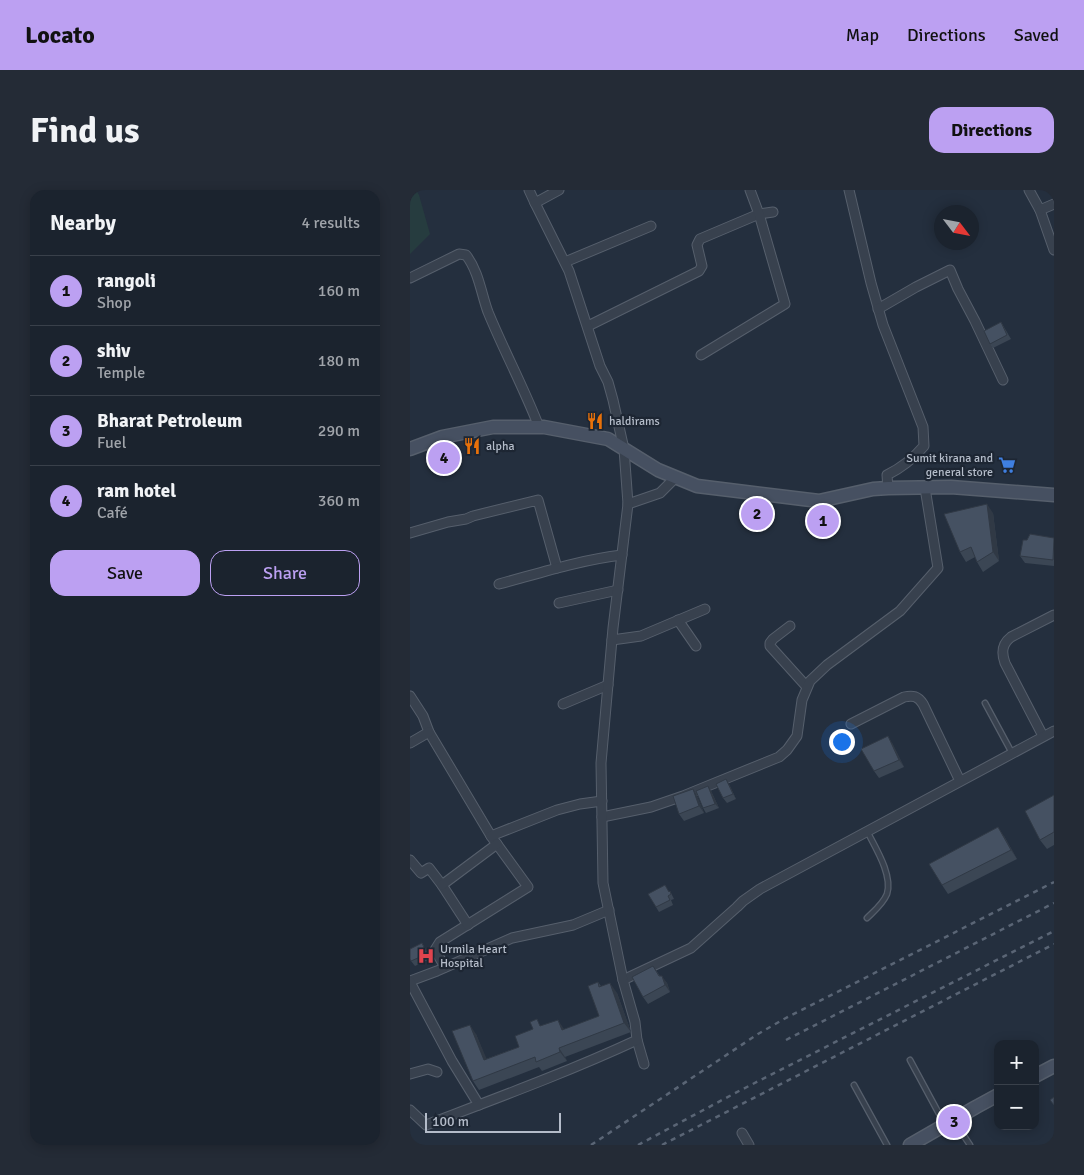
<!DOCTYPE html>
<html lang="en">
<head>
<meta charset="utf-8">
<style>
	:root { --surface:#1b232e; --page:#242b36; --text:#f1f3f6; --muted:#a0a4aa; --line:#39404a; --accent:#bca0f2 }
	body { margin:0; font-family:Signika,sans-serif; background:var(--page); color:var(--text) }
	.controls { position:absolute; right:15px; bottom:15px; display:grid; overflow:hidden; border-radius:10px; box-shadow:0 2px 12px #0003 }
	.controls button { width:45px; height:45px; display:grid; place-items:center; padding:0; border:0; border-bottom:1px solid var(--line); background:var(--surface); color:var(--text); font:25px sans-serif }
	.compass { position:absolute; left:524px; top:15px; width:45px; height:45px; border-radius:50%; background:var(--surface); box-shadow:0 2px 12px #0003; rotate:122deg }
	.scale { position:absolute; left:15px; bottom:12px; width:136px; box-sizing:border-box; padding-left:5px; border:2px solid #b4bcc9; border-top:0; font-size:14px; line-height:18px; white-space:nowrap; color:#b4bcc9; -webkit-text-stroke:4px #1d2633; paint-order:stroke }
	.you { position:absolute; left:431px; top:551px; width:18px; height:18px; margin:-12px; border:4px solid #fff; border-radius:50%; background:#1a73e8; box-shadow:0 0 0 8px #1a73e833 }
	.badge { display:grid; place-items:center; width:32px; height:32px; border-radius:50%; background:var(--accent); color:#111; font-size:16px; font-weight:700 }
	.pin { position:absolute; translate:-50% -50%; border:2px solid #fff; box-shadow:0 1px 5px #0006 }
	.list { margin:0; padding:0; list-style:none }
	h2 { display:flex; justify-content:space-between; align-items:center; height:65px; margin:0; padding:0 20px; font-size:21px }
	h2 small { font-size:16px; font-weight:400; color:var(--muted) }
	.list li { display:grid; grid-template-columns:32px 1fr auto; gap:15px; align-items:center; box-sizing:border-box; height:70px; padding:0 20px; border-top:1px solid var(--line) }
	.list b { display:block; font-size:19px; white-space:nowrap }
	.list p { margin:0; font-size:16px; white-space:nowrap; color:var(--muted) }
	.list em { font-size:16px; font-style:normal; color:var(--muted) }
	.actions { display:flex; gap:10px; padding:15px 20px }
	.actions a { flex:1; padding:11px 0; border:1px solid var(--accent); border-radius:15px; text-align:center; font-size:18px; color:var(--accent) }
	.actions .main { background:var(--accent); color:#111 }
	.map { position:relative; flex:none; width:644px; height:955px; overflow:hidden; border-radius:15px }
	header { display:flex; align-items:center; gap:30px; box-sizing:border-box; height:70px; padding:0 25px; background:var(--accent); color:#111 }
	header strong { font-size:24px }
	nav { display:flex; gap:28px; margin-inline-start:auto; font-size:18px }
	.intro { display:flex; align-items:center; justify-content:space-between; box-sizing:border-box; height:120px; padding:0 30px }
	h1 { margin:0; font-size:35px }
	.button { padding:12px 22px; border-radius:15px; background:var(--accent); color:#111; font-size:18px; font-weight:700 }
	main { display:flex; gap:30px; padding:0 30px }
	aside { flex:1; background:var(--surface); border-radius:15px; box-shadow:0 2px 12px #0003 }
	.map>svg:first-child { display:block }
	.pitch { fill:#263c3f }
	.lines { fill:none; stroke-linecap:round; stroke-linejoin:round }
	.service-casing { stroke:#565f6c; stroke-width:7 }
	.minor-casing { stroke:#565f6c; stroke-width:11 }
	.secondary-casing { stroke:#565f6c; stroke-width:15 }
	.service { stroke:#38414e; stroke-width:4.5 }
	.minor { stroke:#38414e; stroke-width:9 }
	.secondary { stroke:#465061; stroke-width:12 }
	.rail { stroke:#5a6575; stroke-width:2.5; stroke-dasharray:5 5; stroke-linecap:butt }
	.wall { fill:#3b4654 }
	.shaded-wall { fill:#303945 }
	.building { fill:#455162; stroke:#303945 }
	.labels { text-anchor:middle; dominant-baseline:central; stroke-width:4.5; stroke-linejoin:round; paint-order:stroke }
	.poi-label { font-size:12px; fill:#b4bcc9; stroke:#1d2633; text-anchor:start }
</style>
</head>
<body>
<header>
<strong>Locato</strong>
<nav><a>Map</a><a>Directions</a><a>Saved</a></nav>
</header>
<div class="intro"><h1>Find us</h1><a class="button">Directions</a></div>
<main>
<aside>
<h2>Nearby<small>4 results</small></h2>
<ul class="list">
<li><span class="badge">1</span><div><b>rangoli</b><p>Shop</p></div><em>160 m</em></li>
<li><span class="badge">2</span><div><b>shiv</b><p>Temple</p></div><em>180 m</em></li>
<li><span class="badge">3</span><div><b>Bharat Petroleum</b><p>Fuel</p></div><em>290 m</em></li>
<li><span class="badge">4</span><div><b>ram hotel</b><p>Café</p></div><em>360 m</em></li>
</ul>
<div class="actions"><a class="main">Save</a><a>Share</a></div>
</aside>
<div class="map">
<svg width="644" height="955" viewBox="0 0 644 955">
	<rect width="100%" height="100%" fill="#242f3e"/>
	<path class="pitch" d="M0,0H6L9,5L20,44L0,64Z"/>
	<g class="lines">
		<g class="service-casing">
			<g id="service">
				<path d="M575,513L602,563"/>
				<path d="M457,728C464,721 473,714 477,704C483,685 465,657 457,641"/>
				<path d="M500,870L534,933"/>
				<path d="M444,895L477,955"/>
				<path d="M544,931L560,955"/>
			</g>
		</g>
		<g class="minor-casing">
			<g id="minor">
				<path d="M119,0L125,13"/>
				<path d="M439,0L461,93L473,135L513,237L514,256C503,269 493,277 477,285L478,298"/>
				<path d="M619,0L630,20L644,60"/>
				<path d="M630,20L644,14"/>
				<path d="M155,72L241,36"/>
				<path d="M0,88L49,64L56,65C69,82 71,103 78,122C94,161 114,198 129,237"/>
				<path d="M468,119L506,97L540,80L548,99L565,131L593,190"/>
				<path d="M178,136L289,81L292,76L287,55L290,49L349,24L363,22"/>
				<path d="M291,165L375,114L349,24L340,0"/>
				<path d="M218,314L250,303L266,287"/>
				<path d="M0,343L38,332L56,329L63,326L128,310L147,378"/>
				<path d="M89,394C130,383 170,370 212,365"/>
				<path d="M149,413L208,400"/>
				<path d="M268,430L286,456"/>
				<path d="M380,436L363,449L360,453V456L397,497"/>
				<path d="M202,450L231,446L295,419"/>
				<path d="M0,506L13,526L19,542L81,646L118,697L30,752L25,760L35,777"/>
				<path d="M153,514L198,495"/>
				<path d="M441,534L494,507C503,505 508,506 513,514L550,591"/>
				<path d="M633,546L595,473C591,462 592,454 601,447L644,425"/>
				<path d="M0,553L19,542"/>
				<path d="M192,627L241,617L273,606L369,567L377,560L387,546L392,510L400,491L417,475L490,421L528,378L515,298"/>
				<path d="M81,646L147,620L170,614L192,611"/>
				<path d="M0,670L11,683L19,678L32,695L58,735"/>
				<path d="M32,695L87,654"/>
				<path d="M213,790L281,758L327,717L333,711L350,699L644,541"/>
				<path d="M0,791L27,781L102,748L163,735L199,720"/>
				<path d="M0,792L42,871L69,915"/>
				<path d="M227,850L234,874"/>
				<path d="M0,884L18,879L27,882"/>
				<path d="M0,920L16,935C87,908 158,882 227,850L225,832L213,790L193,693L191,573L203,438L218,314L214,259L203,210L198,192L190,176L159,81L125,13L149,0"/>
				<path d="M332,943L339,955"/>
			</g>
		</g>
		<g class="secondary-casing">
			<g id="secondary">
				<path d="M0,259L32,247L83,237H134L198,249L248,280L287,296L409,311L463,299L478,298L541,297L644,305"/>
				<path d="M625,886L644,876"/>
				<path d="M500,955L566,917L588,905"/>
			</g>
		</g>
		<use href="#service" class="service"/>
		<use href="#minor" class="minor"/>
		<use href="#secondary" class="secondary"/>
		<g class="rail">
			<path d="M376,850L644,713"/>
			<path d="M181,955L348,844L374,829L644,692"/>
			<path d="M228,955L329,901L644,741"/>
			<path d="M252,955L644,754"/>
		</g>
	</g>
	<g class="wall">
		<path d="M591,132L601,149L583,158L580,154Z"/>
		<path d="M583,323L589,371L573,382L567,372L565,367L556,372L550,362Z"/>
		<path d="M644,348V376L615,373L610,366Z"/>
		<path d="M482,553L494,577L469,588L464,581Z"/>
		<path d="M319,594L326,609L317,613L313,608Z"/>
		<path d="M301,601L309,618L296,623L293,618Z"/>
		<path d="M644,605V655L637,659L630,650Z"/>
		<path d="M287,606L294,623L274,631L269,624Z"/>
		<path d="M594,646L607,669L538,704L532,695Z"/>
		<path d="M260,701L264,709L261,710L263,715L249,722L238,704Z"/>
		<path d="M12,753L15,758L20,769L5,776L1,771Z"/>
		<path d="M243,776L250,786L257,793L260,802L238,814L233,807Z"/>
		<path d="M188,792L191,796L207,803L221,842L155,867L157,871L132,881L129,877L69,900L63,891L66,844L76,869L109,857L132,836L155,839L189,826Z"/>
	</g>
	<g class="shaded-wall">
		<path d="M577,314L583,323L589,371L583,362Z"/>
		<path d="M478,546L482,553L494,577L489,570Z"/>
		<path d="M316,589L319,594L326,609L323,604Z"/>
		<path d="M298,596L301,601L309,618L305,614Z"/>
		<path d="M283,599L287,606L294,623L289,616Z"/>
		<path d="M588,637L594,646L607,669L601,660Z"/>
		<path d="M12,753L15,758L20,769L17,764Z"/>
		<path d="M252,786L257,793L260,802L255,795Z"/>
		<path d="M200,793L207,803L221,842L214,833Z"/>
		<path d="M148,830L154,839L152,840Z"/>
		<path d="M60,835L66,844L81,879L74,870Z"/>
		<path d="M149,858L155,867L157,871L150,862Z"/>
	</g>
	<g class="building">
		<path d="M591,132L597,145L580,154L574,141Z"/>
		<path d="M577,314L583,362L567,372L561,357L550,362L534,324Z"/>
		<path d="M620,344L644,348L643,370L610,366L613,350H617Z"/>
		<path d="M478,546L489,570L464,581L451,559Z"/>
		<path d="M316,589L323,604L313,608L306,594Z"/>
		<path d="M298,596L305,614L293,618L286,601Z"/>
		<path d="M283,599L289,616L269,624L263,606Z"/>
		<path d="M644,605V642L630,650L615,621Z"/>
		<path d="M588,637L601,660L532,695L519,674Z"/>
		<path d="M255,695L259,702L260,701L261,704L258,706L260,710L246,717L238,704Z"/>
		<path d="M12,753L17,764L1,771L0,769V759Z"/>
		<path d="M243,776L249,786H252L255,795L233,807L222,787Z"/>
		<path d="M188,792L189,797L200,793L214,833L149,858L150,862L126,872L125,867L63,891L42,841L60,835L74,870L109,857L105,846L123,839L120,832L127,829L130,836L148,830L152,840L189,826L178,796Z"/>
		<path d="M644,907V915L640,910Z"/>
	</g>
	<defs>
		<g id="restaurant-bare" transform="scale(1.35)"><path d="M-5-6h1v4h1v-4h1v4h1v-4h1v5L-1.5 .5V6h-2V.5L-5-1ZM5-6V6H3V1.5H1.5Q1.5-4 5-6Z" fill="#e8710a" stroke="#1d2633" stroke-width="2.5" paint-order="stroke"/></g>
		<g id="supermarket-bare" transform="scale(1.35)"><path d="M-6-5.5h2.5l.6 2H6L4.5 2H-2.5L-4.4-4H-6ZM-1.5 3.2a1.3 1.3 0 1 0 .1 0ZM3 3.2a1.3 1.3 0 1 0 .1 0Z" fill="#3f7fe0" stroke="#1d2633" stroke-width="2.5" paint-order="stroke"/></g>
		<g id="hospital-bare" transform="scale(1.35)"><path d="M-5-5h3v3.5h4V-5h3V5h-3V1.5h-4V5h-3Z" fill="#e0444e" stroke="#1d2633" stroke-width="2.5" paint-order="stroke"/></g>
	</defs>
	<g fill-rule="evenodd">
		<use href="#restaurant-bare" x="185" y="231"/>
		<use href="#restaurant-bare" x="62" y="256"/>
		<use href="#supermarket-bare" x="597" y="275"/>
		<use href="#hospital-bare" x="16" y="766"/>
	</g>
	<g class="labels">
		<g class="poi-label">
			<text x="199" y="231">haldirams</text>
			<text x="76" y="256">alpha</text>
			<text x="583" y="268" text-anchor="end">Sumit kirana and<tspan x="583" dy="14">general store</tspan></text>
			<text x="30" y="759">Urmila Heart<tspan x="30" dy="14">Hospital</tspan></text>
		</g>
	</g>
</svg>
<div class="controls">
<button>+</button>
<button>−</button>
</div>
<svg class="compass" viewBox="-18 -18 36 36"><path d="M0-13l5 13h-10z" fill="#e53935"/><path d="M0 13l5-13h-10z" fill="#a0a4aa"/></svg>
<div class="scale">100 m</div>
<div class="you"></div>
<div class="pin badge" style="left:413px;top:331px">1</div>
<div class="pin badge" style="left:347px;top:324px">2</div>
<div class="pin badge" style="left:544px;top:932px">3</div>
<div class="pin badge" style="left:34px;top:268px">4</div>
</div>
</main>
</body>
</html>
